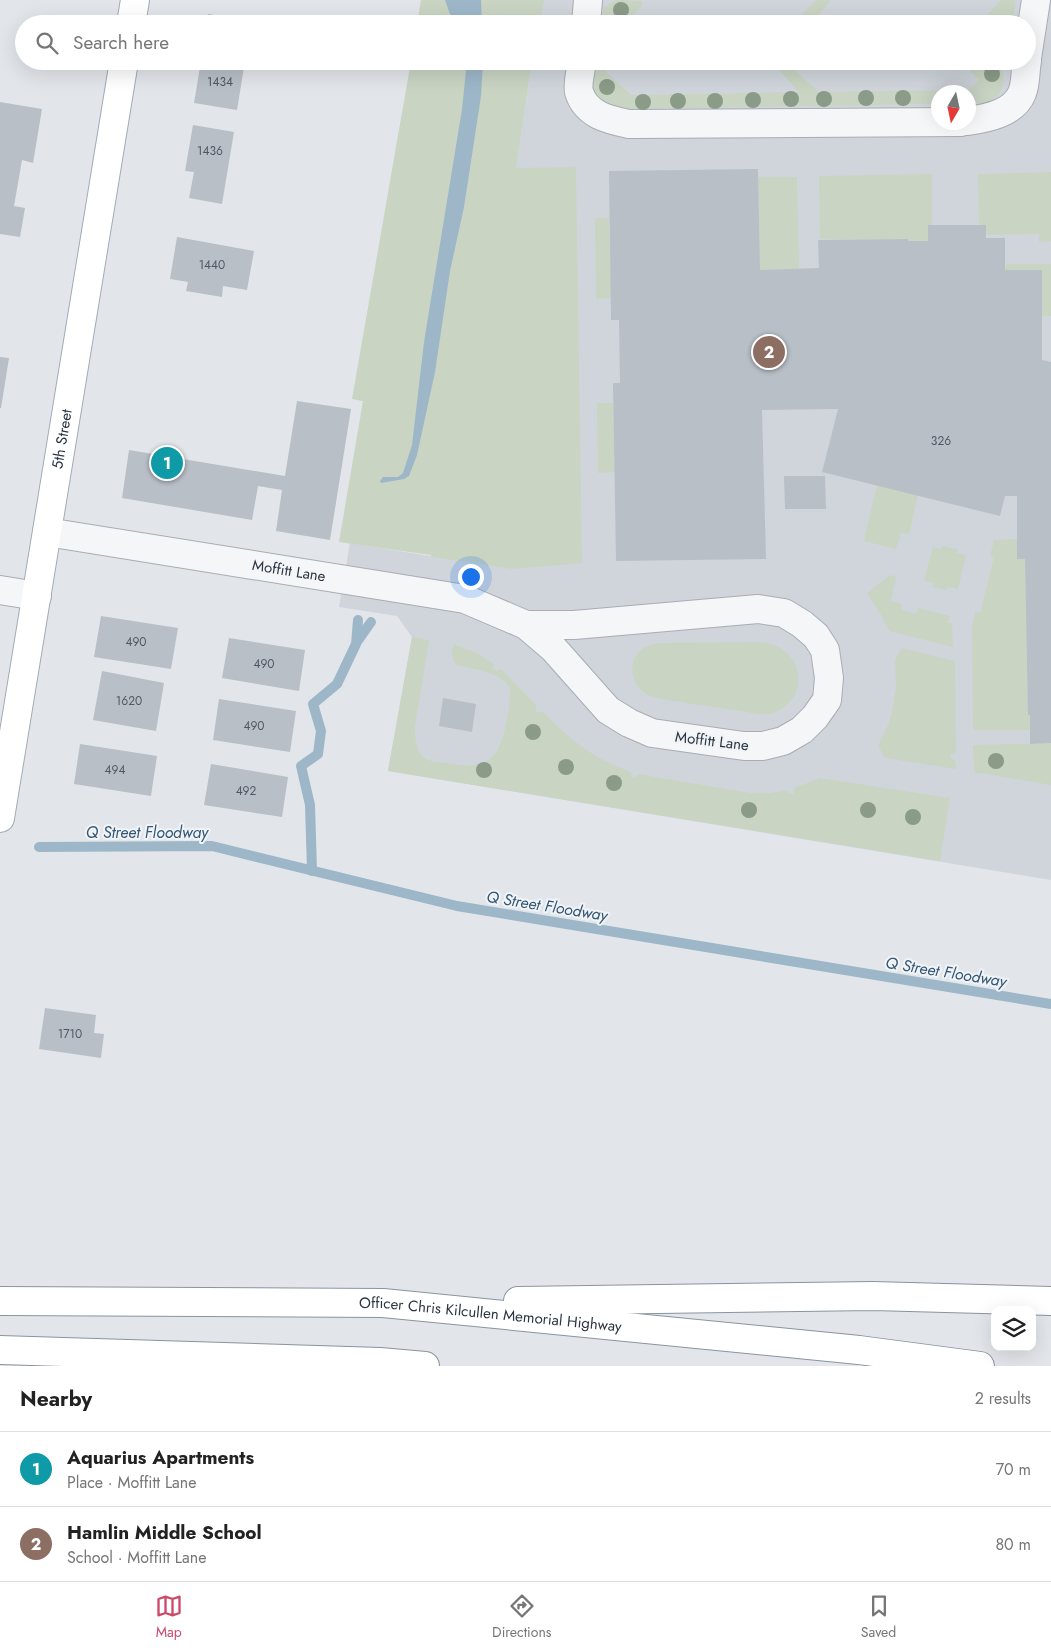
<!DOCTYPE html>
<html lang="en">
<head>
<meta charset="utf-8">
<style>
	:root { --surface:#fff; --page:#f2f2f2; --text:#222; --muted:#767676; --line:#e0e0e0; --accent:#cc4969 }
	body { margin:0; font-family:Jost,sans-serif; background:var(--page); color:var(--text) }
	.controls { position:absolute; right:15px; bottom:15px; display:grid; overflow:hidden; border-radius:10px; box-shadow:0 5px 20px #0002 }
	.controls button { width:45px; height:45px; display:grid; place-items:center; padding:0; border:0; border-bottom:1px solid var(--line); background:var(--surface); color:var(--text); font:25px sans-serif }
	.compass { position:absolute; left:931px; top:85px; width:45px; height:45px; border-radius:50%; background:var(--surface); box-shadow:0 5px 20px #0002; rotate:189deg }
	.you { position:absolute; left:470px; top:576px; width:18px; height:18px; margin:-12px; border:4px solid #fff; border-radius:50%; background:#1a73e8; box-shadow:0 0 0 8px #1a73e833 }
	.badge { display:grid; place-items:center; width:32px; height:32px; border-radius:50%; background:var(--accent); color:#fff; font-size:16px; font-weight:700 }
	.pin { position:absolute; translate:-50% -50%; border:2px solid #fff; box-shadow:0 1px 5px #0006 }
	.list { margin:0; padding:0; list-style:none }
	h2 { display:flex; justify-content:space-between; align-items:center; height:65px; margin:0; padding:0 20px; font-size:21px }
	h2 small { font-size:16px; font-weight:400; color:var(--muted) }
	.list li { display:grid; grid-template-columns:32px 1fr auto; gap:15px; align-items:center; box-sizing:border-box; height:75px; padding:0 20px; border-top:1px solid var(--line) }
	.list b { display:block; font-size:19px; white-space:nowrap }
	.list p { margin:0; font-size:16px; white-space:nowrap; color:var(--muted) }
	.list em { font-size:16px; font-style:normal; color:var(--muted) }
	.icon { flex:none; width:28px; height:28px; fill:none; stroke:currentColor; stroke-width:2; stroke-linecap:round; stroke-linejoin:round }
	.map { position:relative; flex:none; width:1051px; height:1366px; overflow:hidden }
	.search { position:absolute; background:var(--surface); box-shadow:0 5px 20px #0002; left:15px; right:15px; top:15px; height:55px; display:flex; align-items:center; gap:12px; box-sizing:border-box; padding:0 18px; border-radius:28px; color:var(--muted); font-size:19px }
	.sheet { height:215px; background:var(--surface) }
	nav { display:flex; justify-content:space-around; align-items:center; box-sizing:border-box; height:70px; border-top:1px solid var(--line); background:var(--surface); font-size:14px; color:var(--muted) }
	nav a { display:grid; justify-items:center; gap:2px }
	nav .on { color:var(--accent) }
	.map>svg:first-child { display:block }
	.built { fill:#d0d5dc; fill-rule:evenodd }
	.green { fill:#c9d4c3 }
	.water { fill:#9db7c9 }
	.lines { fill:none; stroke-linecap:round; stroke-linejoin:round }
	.stream { stroke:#9db7c9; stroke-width:10 }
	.building { fill:#b9bfc7 }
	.minor-casing { stroke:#a7adb4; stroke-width:30 }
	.major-casing { stroke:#a1abb6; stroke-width:30 }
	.highway-casing { stroke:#8994a0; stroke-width:30 }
	.minor { stroke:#f4f6f8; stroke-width:28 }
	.major { stroke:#fff; stroke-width:28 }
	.highway { stroke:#fff; stroke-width:28 }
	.tree { fill:#8a9b88 }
	.labels { text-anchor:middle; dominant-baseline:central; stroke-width:4; stroke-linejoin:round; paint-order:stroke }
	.number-label { font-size:12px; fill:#4e5863 }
	.street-label { font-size:15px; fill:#2a3542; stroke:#f1f4f7 }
	.water-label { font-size:16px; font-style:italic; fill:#355775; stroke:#f1f4f7 }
</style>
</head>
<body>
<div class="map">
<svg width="1051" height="1366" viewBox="0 0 1051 1366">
	<rect width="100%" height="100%" fill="#e2e6ea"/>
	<path class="built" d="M541,0H1051V880L388,771L412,637L397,616L339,607L350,543L430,556L460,535L532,61H1027V24H538ZM938,92H968V122H938Z"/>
	<g class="green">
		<path d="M421,0H544L541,18L538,20V24H417Z"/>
		<path d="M616,0L642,1V6L630,19L634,24H600L604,7Z"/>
		<path d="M816,0H829L830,2L810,24H792Z"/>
		<path d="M1001,0H1014L1015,2L1013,24H996V22L988,14Z"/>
		<path d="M411,61H532L516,168L576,167L582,563L513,569L432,557L431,555L339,542L363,401L352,399Z"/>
		<path d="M970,61C978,62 987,61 994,64C1009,70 1005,94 992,100C985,104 976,103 969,104L968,92H938V104L619,109C601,106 582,86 596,68H602L631,95L799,92L778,69L779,65L788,64L819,92L969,90L979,80L966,67V64Z"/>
		<path d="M1051,172V241L1039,242V234L985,235V225H979L978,174Z"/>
		<path d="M932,174V225L928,226V241H908V239H820L819,176Z"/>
		<path d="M758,177H797L799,269L760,270Z"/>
		<path d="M595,218H609L611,298L596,299Z"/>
		<path d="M1006,264H1051V316H1042V270H1005Z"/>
		<path d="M597,403H613L615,472L598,473Z"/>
		<path d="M877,485L918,495L909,534L901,533L896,549L864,541Z"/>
		<path d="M1017,539L1025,559L1028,714L1030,715V730H973L972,627L975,612L980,613L994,557L990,556L994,540Z"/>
		<path d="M943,546L957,549V553L966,555L958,589L948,587L946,590L932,587L933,583L924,580L933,547L941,549Z"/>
		<path d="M890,575L896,577L891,601L902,604L901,610L917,614L918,608L950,616L948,623H952L953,647L889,631L880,613L867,593Z"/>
		<path d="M412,637L429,640L415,727C415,738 415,751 425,758C430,762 438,762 444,763C461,765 481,770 494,755C505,742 511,704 510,688C500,672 476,669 459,666C450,660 452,654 453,644L477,653L494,664L493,669L496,671L501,669L536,705V712H543C569,739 595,760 631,772L632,777L635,778L638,774L750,793H771L786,790L789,794L794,793V788L820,778L950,798L940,861L388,771Z"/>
		<path d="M760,642C803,644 813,697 774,713C770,714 764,714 759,714C734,710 710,706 686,703C674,700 660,700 648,695C633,687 626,666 639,652C644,646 652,645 659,643Z"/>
		<path d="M902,648L955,661L956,753L951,755V758L956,762V769L885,758L878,746L888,725L892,712L896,687L895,660Z"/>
		<path d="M1051,743V785L974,772L973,745Z"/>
	</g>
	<g class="water">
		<path d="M445,0H481L482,24H461L450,14Z"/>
		<path d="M467,61H483L481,96L464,207L450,271L435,372L417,455L409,476L404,479L381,483L380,481L383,477H398L403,473L412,445L424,342L462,109Z"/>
	</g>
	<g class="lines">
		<g class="stream">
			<path d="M357,642L371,622"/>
			<path d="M39,847L212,846L457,906L1051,1004"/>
			<path d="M312,871L310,805L301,766L318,754L321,731L313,704L337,684L356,644L358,620"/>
		</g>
	</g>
	<g class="building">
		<path d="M208,14L252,21V24H207Z"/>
		<path d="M201,61H245L237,110L194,103Z"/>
		<path d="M0,102L42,109L33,163L22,160L14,206L25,208L20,237L0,234Z"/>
		<path d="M193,125L234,132L222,204L189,198L194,172L185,171Z"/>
		<path d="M758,169L760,270L819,268L818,240L908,239V241H928V225H986V238H1005V270H1042V360L1051,362V743L1030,744V715H1028L1025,559H1017V496H1005L1000,516L822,472L838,409L762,410L766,559L616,561L613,383H620L619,320H611L609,171Z"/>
		<path d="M177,237L254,251L247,290L223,286L222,297L186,291L188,282L170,279Z"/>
		<path d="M0,357L9,358L1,408H0Z"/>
		<path d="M297,401L351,409L330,540L276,531L282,490L258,486L252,520L122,498L129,450L285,476Z"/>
		<path d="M784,476H825L826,509H785Z"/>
		<path d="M101,616L178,628L171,669L94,657Z"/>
		<path d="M229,638L305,650L299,691L222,678Z"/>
		<path d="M102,671L164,683L156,731L93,720Z"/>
		<path d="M443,698L476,704L472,732L439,726Z"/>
		<path d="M219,699L296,711L290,752L213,740Z"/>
		<path d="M80,744L157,756L151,796L74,784Z"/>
		<path d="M211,764L288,777L282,817L204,805Z"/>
		<path d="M45,1008L96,1015L94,1033L104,1034L101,1058L39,1049Z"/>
	</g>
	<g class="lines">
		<g class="minor-casing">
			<g id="minor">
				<path d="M586,24L588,0"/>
				<path d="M1027,58L1036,0"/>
				<path d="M582,61C581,70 577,84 579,92C586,115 609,120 629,124L961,122"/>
				<path d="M968,121C988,118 1014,113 1022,93C1026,84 1025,71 1027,61"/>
				<path id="s1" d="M47,532L465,599L526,625H574L758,609L784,613L802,624L816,636L825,650L829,678L827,700L815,717L802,730L783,741L763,746H744L652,733L629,723L608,710L553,648L526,625"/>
				<path d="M0,590L37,596"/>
			</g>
		</g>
		<g class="major-casing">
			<g id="major">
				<path d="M131,24L135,0"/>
				<path id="s2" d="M0,818L124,61"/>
			</g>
		</g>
		<g class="highway-casing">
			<g id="highway">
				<path id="s3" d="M0,1301L383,1303L859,1350L980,1366"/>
				<path d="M518,1301L873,1296L1051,1301"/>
				<path d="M0,1350L380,1362L425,1366"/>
			</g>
		</g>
		<use href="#minor" class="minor"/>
		<use href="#major" class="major"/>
		<use href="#highway" class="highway"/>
	</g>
	<g class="tree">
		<circle cx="621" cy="10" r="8"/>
		<circle cx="992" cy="74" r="8"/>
		<circle cx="607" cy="87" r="8"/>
		<circle cx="866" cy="98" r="8"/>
		<circle cx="903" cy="98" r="8"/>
		<circle cx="791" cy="99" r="8"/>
		<circle cx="824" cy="99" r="8"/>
		<circle cx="753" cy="100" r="8"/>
		<circle cx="678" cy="101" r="8"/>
		<circle cx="715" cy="101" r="8"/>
		<circle cx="643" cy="102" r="8"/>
		<circle cx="533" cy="732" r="8"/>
		<circle cx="996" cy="761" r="8"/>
		<circle cx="566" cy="767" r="8"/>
		<circle cx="484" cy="770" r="8"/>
		<circle cx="614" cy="783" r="8"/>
		<circle cx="749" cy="810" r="8"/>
		<circle cx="868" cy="810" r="8"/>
		<circle cx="913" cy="817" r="8"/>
	</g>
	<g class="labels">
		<g class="number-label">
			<text x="220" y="82">1434</text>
			<text x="210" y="151">1436</text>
			<text x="212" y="265">1440</text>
			<text x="941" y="441">326</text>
			<text x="136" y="642">490</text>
			<text x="264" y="664">490</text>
			<text x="129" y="701">1620</text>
			<text x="254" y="726">490</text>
			<text x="115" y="770">494</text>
			<text x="246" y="791">492</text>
			<text x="70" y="1034">1710</text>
		</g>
		<g class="street-label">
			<text stroke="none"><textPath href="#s2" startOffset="384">5th Street</textPath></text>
			<text stroke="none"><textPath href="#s1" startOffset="245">Moffitt Lane</textPath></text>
			<text transform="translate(712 741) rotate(7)">Moffitt Lane</text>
			<text stroke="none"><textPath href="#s3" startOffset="491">Officer Chris Kilcullen Memorial Highway</textPath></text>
		</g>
		<g class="water-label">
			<text x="147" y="832">Q Street Floodway</text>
			<text transform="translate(547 906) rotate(9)">Q Street Floodway</text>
			<text transform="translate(946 972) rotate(9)">Q Street Floodway</text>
		</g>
	</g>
</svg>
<div class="controls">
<button><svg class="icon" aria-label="layers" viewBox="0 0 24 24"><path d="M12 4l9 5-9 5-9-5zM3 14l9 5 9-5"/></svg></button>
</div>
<svg class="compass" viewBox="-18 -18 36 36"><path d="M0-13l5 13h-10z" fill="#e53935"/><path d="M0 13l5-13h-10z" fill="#767676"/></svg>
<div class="you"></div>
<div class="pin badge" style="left:167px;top:463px;background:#0f9aa8">1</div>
<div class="pin badge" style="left:769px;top:352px;background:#8d6e63">2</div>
<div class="search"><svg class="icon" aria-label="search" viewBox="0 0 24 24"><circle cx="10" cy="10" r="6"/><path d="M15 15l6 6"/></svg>Search here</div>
</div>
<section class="sheet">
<h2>Nearby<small>2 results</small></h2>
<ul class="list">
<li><span class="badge" style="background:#0f9aa8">1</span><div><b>Aquarius Apartments</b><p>Place · Moffitt Lane</p></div><em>70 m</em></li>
<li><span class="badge" style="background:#8d6e63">2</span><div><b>Hamlin Middle School</b><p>School · Moffitt Lane</p></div><em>80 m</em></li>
</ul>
</section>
<nav>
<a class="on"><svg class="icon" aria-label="map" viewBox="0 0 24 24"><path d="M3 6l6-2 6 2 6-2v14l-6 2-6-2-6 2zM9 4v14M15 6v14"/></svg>Map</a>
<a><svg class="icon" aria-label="directions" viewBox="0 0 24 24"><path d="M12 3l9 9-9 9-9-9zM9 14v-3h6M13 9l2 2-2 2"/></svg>Directions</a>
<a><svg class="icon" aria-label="saved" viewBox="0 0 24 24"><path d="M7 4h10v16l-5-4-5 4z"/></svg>Saved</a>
</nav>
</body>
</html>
